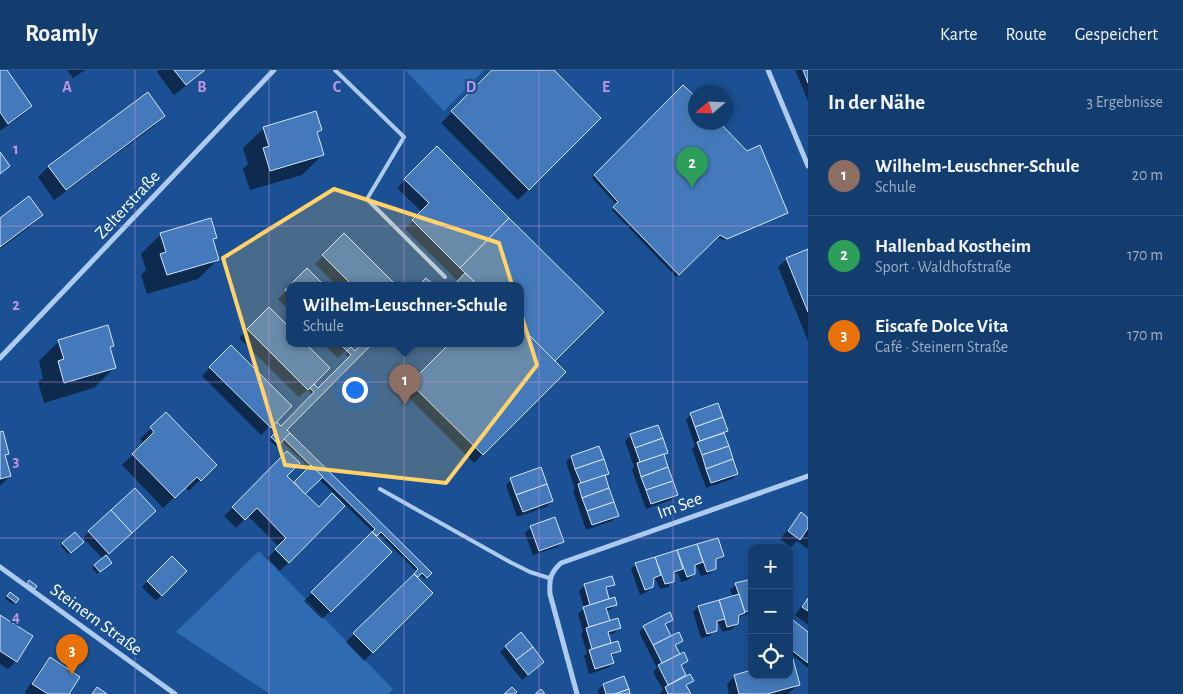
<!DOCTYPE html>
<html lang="de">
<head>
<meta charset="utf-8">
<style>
	:root { --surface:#143d6f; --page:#1d4474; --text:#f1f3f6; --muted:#9daec3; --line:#335682; --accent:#e797bd }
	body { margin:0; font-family:"Alegreya Sans",sans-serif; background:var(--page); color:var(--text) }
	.controls { position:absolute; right:15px; bottom:15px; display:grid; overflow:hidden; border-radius:10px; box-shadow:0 2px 12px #0003 }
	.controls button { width:45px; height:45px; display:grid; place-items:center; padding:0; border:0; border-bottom:1px solid var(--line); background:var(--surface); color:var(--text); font:25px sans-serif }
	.compass { position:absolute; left:688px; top:15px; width:45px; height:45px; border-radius:50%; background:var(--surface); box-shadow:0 2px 12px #0003; rotate:251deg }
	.you { position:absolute; left:354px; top:319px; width:18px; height:18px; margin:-12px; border:4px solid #fff; border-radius:50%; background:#1a73e8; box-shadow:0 0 0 8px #1a73e833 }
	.badge { display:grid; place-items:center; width:32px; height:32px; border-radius:50%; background:var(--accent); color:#fff; font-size:16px; font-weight:700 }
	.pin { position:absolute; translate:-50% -41px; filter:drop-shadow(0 1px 2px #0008) }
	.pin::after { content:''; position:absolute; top:26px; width:18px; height:15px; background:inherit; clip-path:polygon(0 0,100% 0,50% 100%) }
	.popup { position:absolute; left:286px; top:212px; width:238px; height:65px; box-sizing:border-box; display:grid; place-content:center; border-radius:10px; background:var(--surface); filter:drop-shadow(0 1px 4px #0005); font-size:16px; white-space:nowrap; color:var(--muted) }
	.popup b { font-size:19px; color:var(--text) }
	.popup::after { content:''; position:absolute; left:50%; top:100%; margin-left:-10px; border:10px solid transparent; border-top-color:var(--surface) }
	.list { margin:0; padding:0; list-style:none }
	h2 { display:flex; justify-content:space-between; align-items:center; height:65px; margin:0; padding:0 20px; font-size:21px }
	h2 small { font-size:16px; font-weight:400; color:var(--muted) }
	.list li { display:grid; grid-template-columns:32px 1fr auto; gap:15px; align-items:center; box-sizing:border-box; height:80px; padding:0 20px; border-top:1px solid var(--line) }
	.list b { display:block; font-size:19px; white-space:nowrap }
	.list p { margin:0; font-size:16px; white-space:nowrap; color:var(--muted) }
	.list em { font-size:16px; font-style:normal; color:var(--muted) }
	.icon { flex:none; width:28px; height:28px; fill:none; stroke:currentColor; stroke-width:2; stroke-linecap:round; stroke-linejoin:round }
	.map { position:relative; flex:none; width:808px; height:624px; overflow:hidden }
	header { display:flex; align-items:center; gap:30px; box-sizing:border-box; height:70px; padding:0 25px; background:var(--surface); border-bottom:1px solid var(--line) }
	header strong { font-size:24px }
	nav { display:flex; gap:28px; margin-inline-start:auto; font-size:18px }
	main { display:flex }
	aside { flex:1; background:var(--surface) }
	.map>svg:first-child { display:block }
	.green { fill:#2e6bb2 }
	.shadow { fill:#0007 }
	.building { fill:#447abb; stroke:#d2e5fb }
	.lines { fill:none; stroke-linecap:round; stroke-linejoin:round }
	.lane { stroke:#accbef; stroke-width:4 }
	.street { stroke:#accbef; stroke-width:5 }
	.marked { fill:#ffd26a; fill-opacity:0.2; stroke:#ffd26a; stroke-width:4; stroke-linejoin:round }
	.grid { fill:none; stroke:#bd96df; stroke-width:1; stroke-opacity:0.55 }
	.labels { text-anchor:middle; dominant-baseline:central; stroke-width:4.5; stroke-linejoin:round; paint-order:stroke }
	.street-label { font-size:18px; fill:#fff; stroke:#1b5194 }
	.grid-label { font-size:16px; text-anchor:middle; font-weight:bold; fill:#bd96df; stroke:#1b5194; stroke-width:4.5; stroke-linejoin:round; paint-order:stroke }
</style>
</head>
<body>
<header>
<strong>Roamly</strong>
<nav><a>Karte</a><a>Route</a><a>Gespeichert</a></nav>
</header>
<main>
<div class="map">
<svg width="808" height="624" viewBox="0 0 808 624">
	<rect width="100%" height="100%" fill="#1b5194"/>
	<g class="green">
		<path d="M405,0H484L444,41Z"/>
		<path d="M259,481L393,619L389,624H270L176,562Z"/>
	</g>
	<g class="shadow">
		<path d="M0,0H5L31,36L20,47L0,61Z"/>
		<path d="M67,0H85L73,8Z"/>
		<path d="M159,0H206L174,25L157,2Z"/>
		<path d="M494,0H552L600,48L518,130L441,53Z"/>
		<path d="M795,0H808V31Z"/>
		<path d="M683,16L696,52L787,143L724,170L717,167L676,207L612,140L617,135L592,108Z"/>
		<path d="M164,46L153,57L54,130L38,107L49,96Z"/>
		<path d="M264,58L320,60L316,64L322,85L302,105L250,120L243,99L248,94L243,78Z"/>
		<path d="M437,78L602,242L553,291L564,302L474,393L403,322L450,274H520V216H455L459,212L405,159L422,142L397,118Z"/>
		<path d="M42,145L31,156L0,179V149Z"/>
		<path d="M161,164L216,168L212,171L218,189L198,209L147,224L141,205L146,200L141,184Z"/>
		<path d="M344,165L395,216H337L315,194Z"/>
		<path d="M808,180V271L778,197L787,189Z"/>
		<path d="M290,217V241L278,229Z"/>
		<path d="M269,239L290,260V274H304L328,298L312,314L318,320L349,288L345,284L351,279L355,282L363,274H370L285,360L430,503L424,509L419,504L416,507L432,523L364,591L346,572L417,502L378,463L375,467L390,482L322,549L304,531L373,462L319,409L304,424L319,439L343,436L280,501L267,488L279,477L248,446L236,458L224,446L287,383L286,406L294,414L310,398L281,371L276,376L269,370L275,365L271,359L277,353L281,357L312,325L307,320L299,327L239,268Z"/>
		<path d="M59,271L112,276L109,279L114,298L94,318L44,333L38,312L43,308L39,291Z"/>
		<path d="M323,274H352L338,288Z"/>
		<path d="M231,276L291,336L261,365L202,306Z"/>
		<path d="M166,344L215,395L189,421L185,417L163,438L122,395L144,374L140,369Z"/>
		<path d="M691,344L727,361L723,364L737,403L732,409L706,418L692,379L695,376L686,350Z"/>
		<path d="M0,363L8,383L5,387L10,406L0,416Z"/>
		<path d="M631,365L666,382L663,385L677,424L671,430L646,439L632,400L634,397L625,371Z"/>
		<path d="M571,387L607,403L604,407L617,446L612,451L586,460L573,421L575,419L566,392Z"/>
		<path d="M511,410L552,431L546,437L517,447L506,415Z"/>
		<path d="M134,420L154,441L105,486L108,495L97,504L92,498L103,489L83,468Z"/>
		<path d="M801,444L808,449V479L797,471L791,477L780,469Z"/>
		<path d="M531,457L563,471L557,477L533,485L525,463Z"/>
		<path d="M75,464L82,472L68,484L61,476Z"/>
		<path d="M717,469L723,486L714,492L715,499L709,504L701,506L697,497L694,498V504L688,510L681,512L678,503L673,505V511L668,517L660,519L656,510L652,511V517L647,522L640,525L631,499L636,494Z"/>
		<path d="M172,487L186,501L156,531L142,517Z"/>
		<path d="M752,503V540L748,544L741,546L737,554L731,560L722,562L719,554L716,555V560L710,566L701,568L693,542L698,537L733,527L730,520L736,515L751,510L750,505Z"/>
		<path d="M613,514L606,520L609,530L615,535L610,540L606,541L609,552L620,558L614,563L607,565L610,575L619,581L611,587L613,593L608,598L589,604L584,586L587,583L581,564L583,562L578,544L584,538L579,521L585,515Z"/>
		<path d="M10,523L18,529L13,534L5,529Z"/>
		<path d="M808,527V555L795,545Z"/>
		<path d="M0,547L16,591L8,599L0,594Z"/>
		<path d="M789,548L808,563V598L789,582Z"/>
		<path d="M672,550L665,556L670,568L682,570L674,577L679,586L687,590L680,596L686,607L693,611L686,617L689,624H660L663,620L653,602L657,598L639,562L644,557Z"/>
		<path d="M521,564L543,592L522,610L500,582Z"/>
		<path d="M50,589L78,608L68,624H28L25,622L42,597Z"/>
		<path d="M752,605L798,615L788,624H729L727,614L735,606Z"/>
		<path d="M624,608L629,624H599L598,620L603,615Z"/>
	</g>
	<g class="building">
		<path d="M0,0H7L32,36L8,54L0,42Z"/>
		<path d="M174,0H205L186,15Z"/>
		<path d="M492,0H554L601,48L529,120L451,41Z"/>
		<path d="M803,0H808V13Z"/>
		<path d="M683,15L696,27V52H719L747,81L760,75L788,143L727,169L720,165L679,205L613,137L618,132L594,105Z"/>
		<path d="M148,22L165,46L66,120L48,96Z"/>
		<path d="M316,41L322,60L317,62L324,85L270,101L263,78L269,76L263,57Z"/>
		<path d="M437,76L509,148L460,198L412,150L429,133L404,109Z"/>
		<path d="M0,82L10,96L0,104Z"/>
		<path d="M29,126L43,145L0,177V148Z"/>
		<path d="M211,148L217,168L213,169L219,190L167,205L160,184L166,182L160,163Z"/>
		<path d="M509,148L604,242L555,291L520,256V216H479L460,198Z"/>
		<path d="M344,163L397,216H353L322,185Z"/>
		<path d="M808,179V242L786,188Z"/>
		<path d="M307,198L325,216H290V225L285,220Z"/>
		<path d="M465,203L479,216H453Z"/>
		<path d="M426,208L435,216H418Z"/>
		<path d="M269,237L290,258V274H306L330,298L308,320L247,259Z"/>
		<path d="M108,255L114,276L110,277L116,298L64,313L58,291L64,289L58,270Z"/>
		<path d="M520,256L566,302L483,385L410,313L449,274H520Z"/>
		<path d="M340,274H354L347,281Z"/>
		<path d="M361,274H372L287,360L290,363L279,375L271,367L277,361L272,356L277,352L281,356L314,322L310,318L314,314L318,318L351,285L347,281L351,277L355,281Z"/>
		<path d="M231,275L292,336L271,358L209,297Z"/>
		<path d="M718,333L723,347L695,357L690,343Z"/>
		<path d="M166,342L217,395L201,411L197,407L175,428L132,384L154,362L150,357Z"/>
		<path d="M723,347L728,361L700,371L695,357Z"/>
		<path d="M658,355L663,368L635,378L630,364Z"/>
		<path d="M3,361L9,384L5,385L11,406L0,409V362Z"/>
		<path d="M290,363L432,503L427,508L422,503L418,507L414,504L418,499L381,462L377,466L372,462L375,459L284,369Z"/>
		<path d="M724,363L729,376L702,385L697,372Z"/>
		<path d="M663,368L668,383L640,392L635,378Z"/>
		<path d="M599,376L604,389L575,399L571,386Z"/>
		<path d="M729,376L733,389L706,399L702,385Z"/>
		<path d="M287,381L300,393L287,406L319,437L332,423L345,436L289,493L275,479L286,468L257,438L245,450L232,437Z"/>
		<path d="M664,384L668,397L641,407L637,393Z"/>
		<path d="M604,389L609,404L581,413L575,399Z"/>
		<path d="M733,389L738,404L711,413L706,399Z"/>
		<path d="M311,395L323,407L305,424L294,412Z"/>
		<path d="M541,397L547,414L516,425L510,408Z"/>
		<path d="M668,397L673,411L646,420L641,407Z"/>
		<path d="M605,405L609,418L582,428L578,414Z"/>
		<path d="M673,411L678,425L651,434L646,420Z"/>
		<path d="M547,414L553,431L523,442L516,425Z"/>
		<path d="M135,418L156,441L132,463L111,440Z"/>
		<path d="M609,418L614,432L587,441L582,428Z"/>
		<path d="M614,432L619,446L592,455L587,441Z"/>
		<path d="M111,440L132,463L109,484L88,461Z"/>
		<path d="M801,442L808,448V458L800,470L788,461Z"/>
		<path d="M555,447L564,472L539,481L530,456Z"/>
		<path d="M75,462L84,472L71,483L62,473Z"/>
		<path d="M372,462L392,482L331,542L311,522Z"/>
		<path d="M718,468L724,486L716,489V499L707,502L697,474Z"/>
		<path d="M697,474L703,492L695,495V504L687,507L677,480Z"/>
		<path d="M677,480L683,499L674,502V512L665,514L655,487Z"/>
		<path d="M106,485L112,493L100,502L94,495Z"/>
		<path d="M172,486L187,501L162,526L147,511Z"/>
		<path d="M655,487L661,505L654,508L653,517L645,520L635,493Z"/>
		<path d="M414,504L433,523L373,583L353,563Z"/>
		<path d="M612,506L615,515L606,517L609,529L590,535L584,514Z"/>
		<path d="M752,509V540L745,542L735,513Z"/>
		<path d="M29,510L37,516L35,519L27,514Z"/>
		<path d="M10,522L19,529L16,533L7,526Z"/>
		<path d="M739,524L745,543L739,545L738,554L727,557L719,530Z"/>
		<path d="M615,527L617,535L606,538L610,551L589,557L583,537Z"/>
		<path d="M808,528V541L802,537Z"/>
		<path d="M719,530L725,549L717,551V561L707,564L698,536Z"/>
		<path d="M670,542L673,550L665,554L671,566L653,575L643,556Z"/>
		<path d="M0,545L33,566L17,592L0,581Z"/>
		<path d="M789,547L808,562V593L789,578Z"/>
		<path d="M618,548L621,558L608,562L611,573L592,579L586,558Z"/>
		<path d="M521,562L533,577L516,590L505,576Z"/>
		<path d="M679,562L683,571L675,575L680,584L662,593L653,575Z"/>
		<path d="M618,571L621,581L611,584L614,593L595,599L589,580Z"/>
		<path d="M533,577L544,592L528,605L516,590Z"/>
		<path d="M684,582L688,591L681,595L686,605L668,615L658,595Z"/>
		<path d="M50,587L80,607L69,624H48L32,614Z"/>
		<path d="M793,589L800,615L767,624H739L734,605L752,600V605H789V590Z"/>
		<path d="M690,604L694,611L686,615L691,624H668L665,617Z"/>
		<path d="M624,606L629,619L615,624H606L603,614Z"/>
		<path d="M97,617L107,624H92Z"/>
		<path d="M512,617L517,622L514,624H504Z"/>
		<path d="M541,619L545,624H535Z"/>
		<path d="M629,619L630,624H615Z"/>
	</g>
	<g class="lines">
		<g class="lane">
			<path d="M335,0L404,67L367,129L445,207"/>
			<path d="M380,419L510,492L530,502L549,508"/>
		</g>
		<g class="street">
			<path d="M768,0L808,96"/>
			<path d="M0,288L274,0"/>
			<path d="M0,497L175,624"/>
			<path d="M577,624L550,524C549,510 550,503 561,493L808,406"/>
		</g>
	</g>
	<path class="marked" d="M334,119L499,173L537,295L446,413L285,395L223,188Z"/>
	<path class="grid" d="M135,0V624M269,0V624M404,0V624M539,0V624M673,0V624M0,156H808M0,312H808M0,468H808"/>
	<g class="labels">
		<g class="street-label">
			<text transform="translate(128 135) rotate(-47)">Zelterstraße</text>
			<text transform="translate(680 436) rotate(-20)">Im See</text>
			<text transform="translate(96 550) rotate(36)">Steinern Straße</text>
		</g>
	</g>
	<g class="grid-label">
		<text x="67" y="22">A</text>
		<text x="202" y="22">B</text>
		<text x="337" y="22">C</text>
		<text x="471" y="22">D</text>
		<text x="606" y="22">E</text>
		<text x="16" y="84">1</text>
		<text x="16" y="240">2</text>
		<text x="16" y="396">3</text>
		<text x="16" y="552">4</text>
	</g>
</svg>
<div class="controls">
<button>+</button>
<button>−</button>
<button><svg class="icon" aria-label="locate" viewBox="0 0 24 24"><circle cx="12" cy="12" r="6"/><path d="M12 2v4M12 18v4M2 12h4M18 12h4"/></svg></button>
</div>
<svg class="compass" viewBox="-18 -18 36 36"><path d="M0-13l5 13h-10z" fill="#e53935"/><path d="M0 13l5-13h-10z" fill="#9daec3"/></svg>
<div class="you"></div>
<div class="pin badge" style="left:405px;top:335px;background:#8d6e63">1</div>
<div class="popup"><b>Wilhelm-Leuschner-Schule</b>Schule</div>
<div class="pin badge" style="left:692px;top:118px;background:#2e9e5b">2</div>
<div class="pin badge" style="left:72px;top:605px;background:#e8710a">3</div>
</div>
<aside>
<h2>In der Nähe<small>3 Ergebnisse</small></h2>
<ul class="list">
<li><span class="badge" style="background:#8d6e63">1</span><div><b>Wilhelm-Leuschner-Schule</b><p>Schule</p></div><em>20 m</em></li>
<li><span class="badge" style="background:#2e9e5b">2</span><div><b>Hallenbad Kostheim</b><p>Sport · Waldhofstraße</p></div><em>170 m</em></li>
<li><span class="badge" style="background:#e8710a">3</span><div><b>Eiscafe Dolce Vita</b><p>Café · Steinern Straße</p></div><em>170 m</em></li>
</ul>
</aside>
</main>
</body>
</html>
